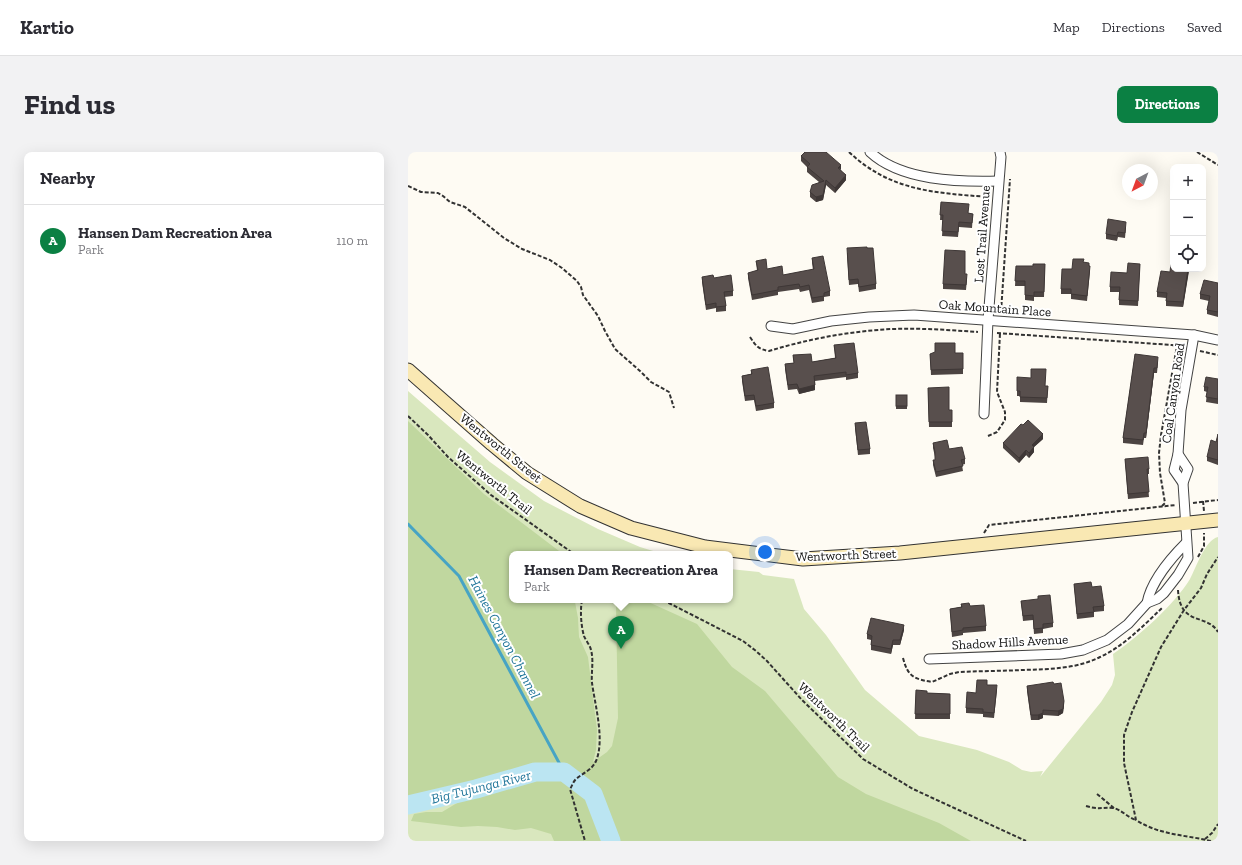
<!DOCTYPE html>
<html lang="en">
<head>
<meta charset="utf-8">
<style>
	:root { --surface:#fff; --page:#f2f2f3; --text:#2b2b33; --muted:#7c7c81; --line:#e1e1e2; --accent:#0b8043 }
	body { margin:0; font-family:"Zilla Slab",serif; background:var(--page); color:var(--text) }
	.controls { position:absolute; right:12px; top:12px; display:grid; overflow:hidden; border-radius:8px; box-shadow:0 4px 16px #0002 }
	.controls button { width:36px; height:36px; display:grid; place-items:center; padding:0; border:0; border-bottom:1px solid var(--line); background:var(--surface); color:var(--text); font:20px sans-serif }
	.compass { position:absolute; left:714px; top:12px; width:36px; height:36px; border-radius:50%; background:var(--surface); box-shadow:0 4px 16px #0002; rotate:221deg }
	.you { position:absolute; left:357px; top:400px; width:14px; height:14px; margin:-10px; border:3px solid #fff; border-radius:50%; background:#1a73e8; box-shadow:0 0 0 6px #1a73e833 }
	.badge { display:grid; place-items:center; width:26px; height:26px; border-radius:50%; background:var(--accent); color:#fff; font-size:13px; font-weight:700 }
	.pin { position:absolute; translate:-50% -33px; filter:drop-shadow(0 1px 2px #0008) }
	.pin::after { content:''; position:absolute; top:21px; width:14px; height:12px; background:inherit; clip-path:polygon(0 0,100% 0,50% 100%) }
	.popup { position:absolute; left:101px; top:399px; width:224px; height:52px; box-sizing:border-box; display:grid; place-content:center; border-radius:8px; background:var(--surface); filter:drop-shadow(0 1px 3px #0005); font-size:13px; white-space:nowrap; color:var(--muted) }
	.popup b { font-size:15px; color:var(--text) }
	.popup::after { content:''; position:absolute; left:50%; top:100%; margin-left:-8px; border:8px solid transparent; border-top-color:var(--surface) }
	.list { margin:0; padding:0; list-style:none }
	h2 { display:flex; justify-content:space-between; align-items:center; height:52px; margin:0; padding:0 16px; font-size:17px }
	h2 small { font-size:13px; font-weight:400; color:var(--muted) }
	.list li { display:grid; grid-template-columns:26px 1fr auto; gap:12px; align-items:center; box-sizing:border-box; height:72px; padding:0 16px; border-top:1px solid var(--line) }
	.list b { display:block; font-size:15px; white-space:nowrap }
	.list p { margin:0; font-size:13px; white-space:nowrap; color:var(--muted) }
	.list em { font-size:13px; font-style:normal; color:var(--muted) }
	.icon { flex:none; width:22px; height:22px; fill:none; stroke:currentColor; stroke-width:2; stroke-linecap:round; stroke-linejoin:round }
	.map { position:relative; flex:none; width:810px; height:689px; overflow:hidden; border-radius:8px }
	header { display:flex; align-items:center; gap:24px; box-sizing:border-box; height:56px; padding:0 20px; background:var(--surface); border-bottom:1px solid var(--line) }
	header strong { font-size:19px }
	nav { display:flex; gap:22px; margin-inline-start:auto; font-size:14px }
	.intro { display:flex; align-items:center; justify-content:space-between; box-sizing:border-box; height:96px; padding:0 24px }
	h1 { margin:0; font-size:28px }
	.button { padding:10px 18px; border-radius:8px; background:var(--accent); color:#fff; font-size:14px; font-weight:700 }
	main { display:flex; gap:24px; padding:0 24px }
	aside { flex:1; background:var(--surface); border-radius:8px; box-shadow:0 4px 16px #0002 }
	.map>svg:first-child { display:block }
	.green { fill:#d9e7be }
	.forest { fill:#c0d79f }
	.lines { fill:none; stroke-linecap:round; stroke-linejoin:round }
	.stream { stroke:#47a4c4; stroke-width:3 }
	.river { stroke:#bbe5f2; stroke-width:19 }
	.street-casing { stroke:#434343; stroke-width:11 }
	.secondary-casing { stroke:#323232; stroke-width:15 }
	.path { stroke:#323232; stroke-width:2; stroke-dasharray:4 2; stroke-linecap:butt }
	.street { stroke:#fff; stroke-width:9 }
	.secondary { stroke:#f9e8b3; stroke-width:13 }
	.wall { fill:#4c4442 }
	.shaded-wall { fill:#3e3736 }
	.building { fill:#584f4d; stroke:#3e3736 }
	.labels { text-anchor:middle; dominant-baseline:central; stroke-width:4; stroke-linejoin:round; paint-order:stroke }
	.street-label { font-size:13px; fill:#101010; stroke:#fff }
	.water-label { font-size:14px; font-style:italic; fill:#21769a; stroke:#fff }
</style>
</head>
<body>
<header>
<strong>Kartio</strong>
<nav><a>Map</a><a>Directions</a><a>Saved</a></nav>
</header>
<div class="intro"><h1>Find us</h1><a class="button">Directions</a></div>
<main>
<aside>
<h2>Nearby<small></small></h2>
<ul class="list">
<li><span class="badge">A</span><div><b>Hansen Dam Recreation Area</b><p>Park</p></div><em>110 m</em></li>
</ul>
</aside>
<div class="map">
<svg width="810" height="689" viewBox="0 0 810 689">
	<rect width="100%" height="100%" fill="#fefbf3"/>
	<path class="green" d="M0,239L82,310L136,349L190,377L232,395L255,402H104V448H322V417L351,420L355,423L386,427L396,457L418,483L457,538L511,584L569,598L601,610L614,618L623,620L635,619L632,625L693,550L704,533L707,523L705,502C729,486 767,452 782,427C788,416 797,388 810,385V689H0Z"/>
	<path class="forest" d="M0,269L76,342L155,402H104V448H167V450L170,466L171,485L180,505L189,578L188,598L185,610L199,600L204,594L210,566L208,455L207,448H236L289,472L324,515L357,539L430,625L458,642L531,671L563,689H146L143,682L123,676L107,678L89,675L70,674L53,675L3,669L6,662L18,660H34L49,651L47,644H13L0,646Z"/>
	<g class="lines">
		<path class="stream" d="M0,372L51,424L156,620"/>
		<path class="river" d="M0,653L68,637L127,620H156L185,642L203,689"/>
		<g class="street-casing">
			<g id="street">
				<path d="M462,0C493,29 550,30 590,29"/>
				<path d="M363,174L385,177L423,169L461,165L506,163L786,183L810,188"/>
				<path d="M576,262L580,168L593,5L592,0"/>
				<path d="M775,331L766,318L770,302L773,258L786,183"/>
				<path d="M739,451C743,430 763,406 778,391"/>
				<path d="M521,507L653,502L675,498L699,488L720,472L739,451L749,447L756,441L770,423L780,406L775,331L780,317L770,302"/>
			</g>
		</g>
		<g class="secondary-casing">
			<path id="secondary" d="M0,218L84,292L119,321L172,354L223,376L297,395L395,407L492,401L810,368"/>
		</g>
		<g class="path">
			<path d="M441,0C482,39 527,41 581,45"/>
			<path d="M789,0L810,13"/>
			<path d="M0,34L13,40L30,41L35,44L42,50L57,55L96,86L114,97L142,108L154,116L169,129L173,135L175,143L190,164L197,179L207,197L232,219L243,230L261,240L266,256"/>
			<path d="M593,160L602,27"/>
			<path d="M589,181L764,193L776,196"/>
			<path d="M342,185C348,194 350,197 361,199C400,187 443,179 484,177C513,176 542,178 570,180"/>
			<path d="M792,199L810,203"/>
			<path d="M0,264L20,283L40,305L83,343L166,402"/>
			<path d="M580,284L589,280L597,268V260L589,240L592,181"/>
			<path d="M795,349L796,359"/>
			<path d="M785,351L810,348"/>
			<path d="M754,354L757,351L752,321L751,301L753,283L769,194"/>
			<path d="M576,381L581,373L768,353"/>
			<path d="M790,405L796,394V381"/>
			<path d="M770,438C772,475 799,461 810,480"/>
			<path d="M174,448C172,458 173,474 176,484C178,489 182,493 183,498C186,509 183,520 184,531C187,553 197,588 188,609C184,618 175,621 168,627C165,630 164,634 162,637L177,689"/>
			<path d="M255,448L335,489L348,499L359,509L394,548L455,607L505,637L618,689"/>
			<path d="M495,506C500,525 506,527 524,530L542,522L551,520C572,519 594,519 615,518C642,517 668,517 692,505C716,494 735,474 754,456"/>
			<path d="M689,642L706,656"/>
			<path d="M678,654C691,658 694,655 705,656C713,657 720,666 728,668"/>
			<path d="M797,687L804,681L810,672"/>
			<path d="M803,689C778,683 751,683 728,668L716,611V583L724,560L753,495L776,458L793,436L799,422L810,405"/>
		</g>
		<use href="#street" class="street"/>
		<use href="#secondary" class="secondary"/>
	</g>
	<g class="wall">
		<path d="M393,4L433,18L438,28L427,41L418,33L415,48L408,50L402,45V40L411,30L399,20V15L393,9Z"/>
		<path d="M533,50L560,61L565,62L564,76L551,75L550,85L534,84L535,68H532Z"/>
		<path d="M718,75L717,86L710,85L709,89L698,87V82Z"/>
		<path d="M459,96L468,132V137L451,140L450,132L441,133L439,101Z"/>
		<path d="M404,106L422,139V144L416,145V149L404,151L401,138L392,140L391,137L370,140V143L344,148L340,126V121L349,119L348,109L359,117L375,123L405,118L404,111Z"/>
		<path d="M675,110L681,114L682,119L679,149L663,147V142H653V137L664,117Z"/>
		<path d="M637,112L636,145H626V149L617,148V134H607L608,114H625Z"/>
		<path d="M732,112L730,154L711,153V140H702V135L719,121Z"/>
		<path d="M781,117L775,155L758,154V146L749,145V140L762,120Z"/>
		<path d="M557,122L559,127L558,138L535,137V132Z"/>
		<path d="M294,125L306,126L325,139V144L316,145L318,154V159L308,160V156L298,158L294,130Z"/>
		<path d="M810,131V165L799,162V158L801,149L792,147V142Z"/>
		<path d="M426,193L450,221V226L438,228V225L407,229V238L391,242L389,237L380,238L377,217V212L386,211L385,203L404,210L427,206Z"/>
		<path d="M547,201H555V222L523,223L522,202Z"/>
		<path d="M727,202L750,210L749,221H746L738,286H736L735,293L715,291V286Z"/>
		<path d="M343,218L366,251V256L348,259L346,248L337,249L334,229V224L343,222Z"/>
		<path d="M609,225L637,234H640L639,251L612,250V244H609Z"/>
		<path d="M810,227V252L798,250L799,240L796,239V235Z"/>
		<path d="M520,236L541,258H544V275H521Z"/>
		<rect x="488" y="243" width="11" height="14"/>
		<path d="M447,271L462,297V302L450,303L447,276Z"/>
		<path d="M810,282V313L799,309V305L808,290Z"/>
		<path d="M635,287L626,295V300L621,306L618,303L611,311L595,296V291Z"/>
		<path d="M525,291L541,297L557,307V312L554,313L555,319L528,325L525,313V308H527V305L525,296Z"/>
		<path d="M717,307L741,317V322H739L741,345L720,347Z"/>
		<path d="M666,432L684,435L696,454V459L686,460V465L669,467Z"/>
		<path d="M613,449L645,471V475L635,477V481L626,482L625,468L615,469Z"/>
		<path d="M553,452L562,454L578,474V479L555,481V483L544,485L542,457L553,455Z"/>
		<path d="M496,478L492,493H485L483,502L463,498V488L459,487V482Z"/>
		<path d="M646,532L656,554L655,561L650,564L635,563V566L630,568H623L619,539V534Z"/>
		<path d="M579,533L589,538L586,566L575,565V562L558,561V556L568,541Z"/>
		<path d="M508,538L519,541L542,542V567H507Z"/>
	</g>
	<g class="shaded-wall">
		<path d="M433,13V18L430,16Z"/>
		<path d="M438,23V28L427,41V36Z"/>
		<path d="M418,28V33L415,48L408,50V45Z"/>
		<path d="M780,117L781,119L775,155V150Z"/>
		<path d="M746,216V221L738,286V281Z"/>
		<path d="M407,233V238L391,242V237Z"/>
		<path d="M635,282V287L626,295V300L621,306V301L624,293Z"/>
		<path d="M618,298V303L611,311V306Z"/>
		<path d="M496,473V478L492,493V488Z"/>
		<path d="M485,488V493L483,502V497Z"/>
		<path d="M656,549L655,561L650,564V559Z"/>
		<path d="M635,561V566L630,568V563Z"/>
	</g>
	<g class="building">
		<path d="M397,0H418L433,13L430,16L438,23L427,36L418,28L415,43L408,45L402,40L404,33L416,29L399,15L402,12L393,4Z"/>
		<path d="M533,50L561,52L560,61L565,62L564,71L551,70L550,80L534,79L535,63H532Z"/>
		<path d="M700,67L718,70L717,81L710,80L709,84L698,82Z"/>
		<path d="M459,95V96H465L468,132L451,135L450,127L441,128L439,96Z"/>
		<path d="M537,98L557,99V122H559L558,133L535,132Z"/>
		<path d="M415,104L422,139L416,141V144L404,146L401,133L392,135L391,132L370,135V138L344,143L340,121L350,118L348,109L358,107L359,117L374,114L375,123L406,117L404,106Z"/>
		<path d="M665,107H676L675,110L681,111V114H682L679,144L663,142V137H653L654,117H664Z"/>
		<path d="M720,111L732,112L730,149L711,148L712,135H702L703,120L719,121Z"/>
		<path d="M763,111H765V117H780L775,150L758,149L759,141L749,140L753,119L762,120Z"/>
		<path d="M625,112H637L636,140H626V144L617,143V129H607L608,114H625Z"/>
		<path d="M305,123L306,126L323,123L325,139L316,140L318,154L308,155V151L298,153L294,125Z"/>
		<path d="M796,128L810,131V160L799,158L802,144L792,142Z"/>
		<path d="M446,191L450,221L438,223V220L406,224L407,233L391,237L389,232L380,233L377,212L386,211L385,203L403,202L404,210L428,206L426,193Z"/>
		<path d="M527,191H547V201H555V217L523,218L522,202L527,200Z"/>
		<path d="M727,202L750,205L749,216H746L738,281H736L735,288L715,286Z"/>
		<path d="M360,215L366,251L348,254L346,243L337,244L334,224L344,222L343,218Z"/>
		<path d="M623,217H638L637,234H640L639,246L612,245V239H609V225L623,226Z"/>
		<path d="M798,225L810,227V247L798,245L800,235H796Z"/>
		<path d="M541,235V258H544V270H521L520,236Z"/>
		<rect x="488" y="243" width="11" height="11"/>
		<path d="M620,268L635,282L624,293L626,295L621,301L618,298L611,306L595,291L613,272L615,273Z"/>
		<path d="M458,270L462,297L450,298L447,271Z"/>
		<path d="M810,282V308L799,305L803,288L808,290Z"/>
		<path d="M539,288L541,297L554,295L557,307L553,308L555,314L528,320L525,308H527V300L525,291Z"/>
		<path d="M740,305L741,317H739L741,340L720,342L717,307Z"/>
		<path d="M683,430L684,435L693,434L696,454L685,455L686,460L669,462L666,432Z"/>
		<path d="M642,443L645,471L635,472V476L626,477L625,463L615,464L613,449L630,447V444Z"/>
		<path d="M561,451L562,454L576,453L578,474L555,476V478L544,480L542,457L554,455L553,452Z"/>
		<path d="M463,466L496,473L492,488H485L483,497L463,493L464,484L459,482Z"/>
		<path d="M569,528H579V533H589L586,561L575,560V557L558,556L559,540L568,541Z"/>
		<path d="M645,530L646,532L653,531L656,549L655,557L650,559L635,558V561L630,563H623L619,534Z"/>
		<path d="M508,538L519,539V541L542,542V562H507Z"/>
	</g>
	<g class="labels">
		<g class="street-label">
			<text transform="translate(574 82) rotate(-86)">Lost Trail Avenue</text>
			<text transform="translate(587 156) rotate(4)">Oak Mountain Place</text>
			<text transform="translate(765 241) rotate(-82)">Coal Canyon Road</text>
			<text transform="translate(93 296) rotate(39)">Wentworth Street</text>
			<text transform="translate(86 330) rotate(39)">Wentworth Trail</text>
			<text transform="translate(438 403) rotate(-2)">Wentworth Street</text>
			<text transform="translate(602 490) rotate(-3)">Shadow Hills Avenue</text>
			<text transform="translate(426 565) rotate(44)">Wentworth Trail</text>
		</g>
		<g class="water-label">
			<text transform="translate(96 485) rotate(62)">Haines Canyon Channel</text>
			<text transform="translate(73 635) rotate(-14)">Big Tujunga River</text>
		</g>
	</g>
</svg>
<div class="controls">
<button>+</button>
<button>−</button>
<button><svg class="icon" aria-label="locate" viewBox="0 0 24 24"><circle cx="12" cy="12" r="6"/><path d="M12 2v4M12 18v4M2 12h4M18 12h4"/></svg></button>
</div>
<svg class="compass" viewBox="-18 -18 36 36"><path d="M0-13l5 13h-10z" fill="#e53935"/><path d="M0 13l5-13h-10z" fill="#7c7c81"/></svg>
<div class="you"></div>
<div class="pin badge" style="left:213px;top:497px">A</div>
<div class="popup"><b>Hansen Dam Recreation Area</b>Park</div>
</div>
</main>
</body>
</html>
